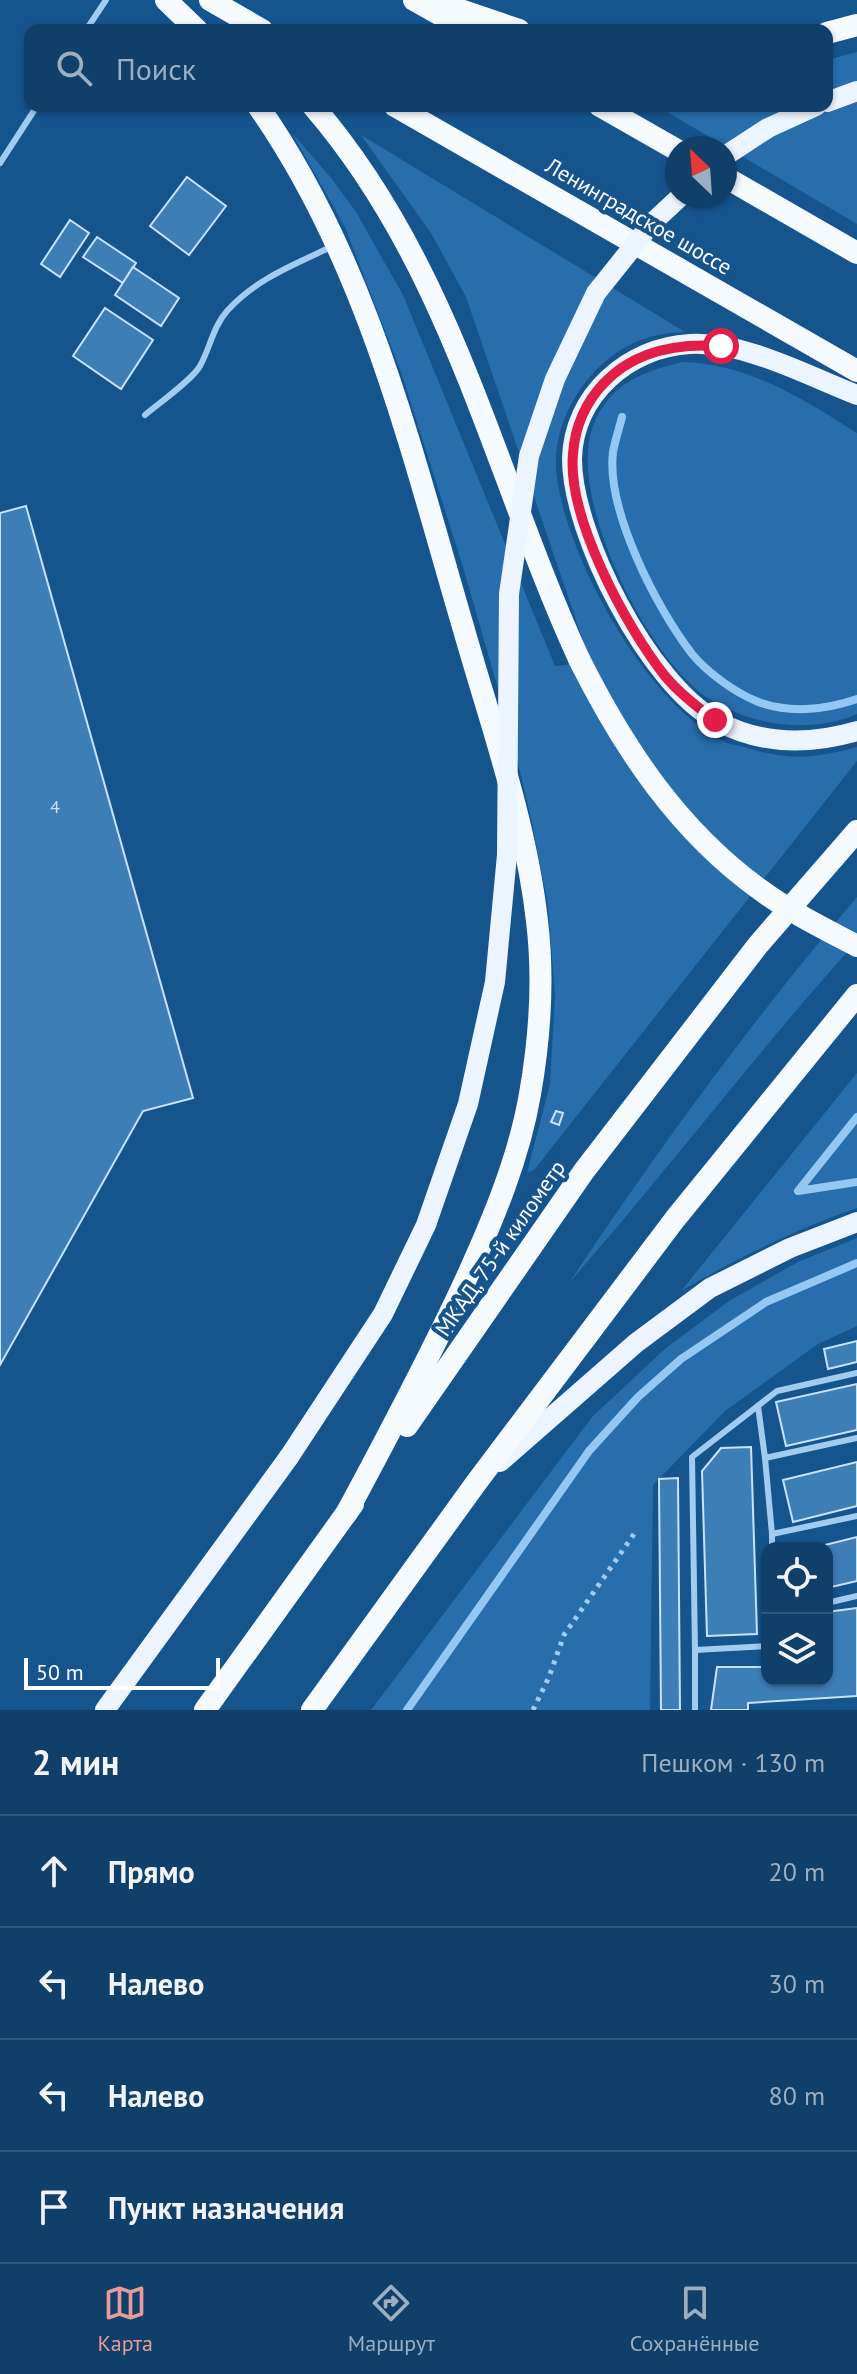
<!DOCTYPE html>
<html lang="ru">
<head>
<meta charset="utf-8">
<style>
	:root { --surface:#103f6a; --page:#194670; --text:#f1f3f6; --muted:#9cafc1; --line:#30587e; --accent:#e69b98 }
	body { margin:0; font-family:"PT Sans",sans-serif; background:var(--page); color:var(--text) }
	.controls { position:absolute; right:24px; bottom:24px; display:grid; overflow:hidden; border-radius:16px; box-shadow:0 2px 6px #0004 }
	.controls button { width:72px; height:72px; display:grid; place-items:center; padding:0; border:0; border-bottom:2px solid var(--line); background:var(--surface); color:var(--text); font:40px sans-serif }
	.compass { position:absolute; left:665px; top:136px; width:72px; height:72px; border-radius:50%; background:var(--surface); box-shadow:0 2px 6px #0004; rotate:335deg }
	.scale { position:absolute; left:24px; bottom:20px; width:196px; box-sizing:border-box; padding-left:8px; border:4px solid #fff; border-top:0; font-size:22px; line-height:28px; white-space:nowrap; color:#fff; -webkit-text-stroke:6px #16548e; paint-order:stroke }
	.stop { position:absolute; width:24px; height:24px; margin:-18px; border:6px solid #e11d48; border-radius:50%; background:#fff }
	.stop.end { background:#e11d48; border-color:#fff; box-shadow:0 2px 8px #0008 }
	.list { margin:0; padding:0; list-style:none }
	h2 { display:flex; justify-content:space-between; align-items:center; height:104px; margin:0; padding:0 32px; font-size:34px }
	h2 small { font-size:26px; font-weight:400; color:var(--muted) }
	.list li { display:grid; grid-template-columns:52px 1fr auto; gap:24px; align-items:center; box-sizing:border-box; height:112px; padding:0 32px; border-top:2px solid var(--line) }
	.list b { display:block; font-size:30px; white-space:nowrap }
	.list em { font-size:26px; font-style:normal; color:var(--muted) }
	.icon { flex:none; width:44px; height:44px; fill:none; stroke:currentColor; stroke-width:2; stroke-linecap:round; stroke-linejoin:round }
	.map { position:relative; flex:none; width:857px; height:1710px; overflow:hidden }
	.search { position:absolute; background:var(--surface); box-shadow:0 2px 6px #0004; left:24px; right:24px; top:24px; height:88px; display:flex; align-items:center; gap:20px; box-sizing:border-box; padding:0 28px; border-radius:16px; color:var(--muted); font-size:30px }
	.sheet { height:552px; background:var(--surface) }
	nav { display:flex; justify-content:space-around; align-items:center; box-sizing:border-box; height:112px; border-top:2px solid var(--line); background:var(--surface); font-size:22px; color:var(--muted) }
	nav a { display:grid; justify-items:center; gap:4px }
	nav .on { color:var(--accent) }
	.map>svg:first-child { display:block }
	.green { fill:#286ead }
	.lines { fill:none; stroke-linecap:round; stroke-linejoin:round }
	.stream { stroke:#94c7f2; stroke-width:8 }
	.building { fill:#3e7eb7; stroke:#c8e3fb; stroke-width:2 }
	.path { stroke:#a2cbf0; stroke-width:5; stroke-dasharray:4 6; stroke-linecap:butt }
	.service { stroke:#a2cbf0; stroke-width:6 }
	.primary { stroke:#ebf4ff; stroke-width:20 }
	.trunk { stroke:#f5faff; stroke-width:22 }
	.primary-bridge { stroke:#ebf4ff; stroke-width:20 }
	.trunk-bridge { stroke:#f5faff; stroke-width:22 }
	.route { stroke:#e11d48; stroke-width:10 }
	.labels { text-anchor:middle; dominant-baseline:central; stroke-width:8; stroke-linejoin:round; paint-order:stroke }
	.number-label { font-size:18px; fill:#cfdfed }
	.street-label { font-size:22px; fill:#fff; stroke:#16548e }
</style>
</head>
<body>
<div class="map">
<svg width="857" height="1710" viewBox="0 0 857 1710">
	<rect width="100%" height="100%" fill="#16548e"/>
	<g class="green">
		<path d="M857,52V224L657,106H827V60Z"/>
		<path d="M292,133L332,179L356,212L403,295L555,666L566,665L588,655L466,297L431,233L361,135L685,332C650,333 624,343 598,368C570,396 551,437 557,478C568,560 646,701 721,740C727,744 736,745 744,747C789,761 812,759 857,747V761L534,1170L527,1173L550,1084L555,996L548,905L531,818L513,741L464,570L401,372L345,227Z"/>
		<path d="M682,362C749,364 802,398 857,433V714C810,734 754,726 711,700C649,663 562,491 595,421C613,382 643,372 682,362Z"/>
		<path d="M857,897V941C757,1052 667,1171 569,1283C658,1149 753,1019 857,897Z"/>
		<path d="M857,1073V1208C792,1231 741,1256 681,1291Z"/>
		<path d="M857,1238V1326L818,1344L725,1411L653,1485L650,1710H371L593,1416L666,1348L729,1301L798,1262Z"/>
	</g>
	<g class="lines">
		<g class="stream">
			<path d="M622,417C619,429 615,441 613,452C606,510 657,609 692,654C707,672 734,692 756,701C788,714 825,710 857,699"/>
			<path d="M857,1117L798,1191L857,1182"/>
			<path d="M407,1710L589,1451L638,1397L681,1359L766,1302L857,1263"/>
		</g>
	</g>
	<g class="building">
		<path d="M187,177L226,206L189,255L150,226Z"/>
		<path d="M70,220L89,233L60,277L41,264Z"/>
		<path d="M97,237L136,263L123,283L83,257Z"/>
		<path d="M133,267L179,298L161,326L115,295Z"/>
		<path d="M105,308L153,340L121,389L73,356Z"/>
		<path d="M26,506L193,1098L143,1111L0,1365V513Z"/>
		<path d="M556,1111L563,1113L559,1125L551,1122Z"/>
		<path d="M857,1341V1362L828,1369L824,1349Z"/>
		<path d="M857,1384V1430L786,1446L776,1402Z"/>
		<path d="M751,1447L757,1634L707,1636L702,1471L721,1448Z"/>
		<path d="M857,1462V1506L793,1522L783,1480Z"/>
		<path d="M678,1478L680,1710H661L659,1479Z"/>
		<path d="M857,1537V1581L827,1588V1548H813Z"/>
		<path d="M857,1608V1696L748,1703V1710H711L717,1667H767V1680H827V1612Z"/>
	</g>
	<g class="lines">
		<path class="path" d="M533,1710L549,1677L564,1635L634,1534"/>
		<g class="service">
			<path d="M86,30L106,0"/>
			<path d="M0,163L37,106"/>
			<path d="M145,415C158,404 193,379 200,366C210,348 213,327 227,311C256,279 293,265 331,247"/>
			<path d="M758,1406L765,1458L857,1438"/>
			<path d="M765,1458L772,1534"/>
			<path d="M772,1548V1534L857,1516"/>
			<path d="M827,1603L857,1596"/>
			<path d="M767,1646L695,1650L692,1457L777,1391L857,1373"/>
			<path d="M695,1710V1650"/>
		</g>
		<g class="primary">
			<path d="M827,102L857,91"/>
			<path d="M725,156L768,128L816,106"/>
			<path d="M857,395C808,376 744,341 690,344C629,347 573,395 572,459C572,534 649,685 717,721C761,745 809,745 857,731"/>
			<path d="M500,1462L636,1343L710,1288L790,1248L857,1222"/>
			<path d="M105,1710L289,1457"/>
		</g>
		<g class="trunk">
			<path d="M166,0L197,30"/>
			<path d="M210,0L262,30"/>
			<path d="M414,0L467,30"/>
			<path d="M431,0L519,30"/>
			<path d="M827,33L857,25"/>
			<path d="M258,106C367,261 411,450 464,630C491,725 526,822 537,921C544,979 540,1037 530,1094C519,1158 493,1220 466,1279C429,1359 388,1436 346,1514"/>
			<path d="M313,106C452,267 493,471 579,659"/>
			<path d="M395,106L857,371"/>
			<path d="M600,106L677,150"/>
			<path d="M725,177L857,253"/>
			<path d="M407,1426L584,1171L758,945L857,831"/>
			<path d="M205,1710L353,1504"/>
			<path d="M312,1710L476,1483L675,1219L857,995"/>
		</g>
		<path class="primary-bridge" d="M289,1457L383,1314L426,1225L468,1104L495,982L507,855L509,594L529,456L555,379L596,293L652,223L681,196"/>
		<path class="trunk-bridge" d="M579,659C624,749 679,832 762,891C792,913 825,929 857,946"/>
	</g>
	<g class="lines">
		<path class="route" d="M715,720C697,707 679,693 665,676C626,627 567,517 573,454C575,426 585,403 604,383C635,350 678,343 721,346"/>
	</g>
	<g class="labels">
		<g class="number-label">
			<text x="55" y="806">4</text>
		</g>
		<g class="street-label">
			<text transform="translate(639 216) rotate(30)">Ленинградское шоссе</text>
			<text transform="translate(500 1248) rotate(-55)">МКАД, 75-й километр</text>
		</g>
	</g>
</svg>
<div class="controls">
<button><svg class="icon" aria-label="locate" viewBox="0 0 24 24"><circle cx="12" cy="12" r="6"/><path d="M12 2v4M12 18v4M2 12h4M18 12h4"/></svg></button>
<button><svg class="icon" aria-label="layers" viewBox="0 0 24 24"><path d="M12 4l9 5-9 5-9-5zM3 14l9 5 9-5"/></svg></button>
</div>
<svg class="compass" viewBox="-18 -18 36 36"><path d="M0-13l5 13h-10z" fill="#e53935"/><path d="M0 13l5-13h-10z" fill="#9cafc1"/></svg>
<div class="scale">50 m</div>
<div class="stop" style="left:721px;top:346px"></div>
<div class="stop end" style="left:715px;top:720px"></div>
<div class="search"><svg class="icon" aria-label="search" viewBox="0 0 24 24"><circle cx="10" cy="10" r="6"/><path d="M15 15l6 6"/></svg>Поиск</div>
</div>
<section class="sheet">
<h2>2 мин<small>Пешком · 130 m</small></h2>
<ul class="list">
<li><svg class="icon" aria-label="ahead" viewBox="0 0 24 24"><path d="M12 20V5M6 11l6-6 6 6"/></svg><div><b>Прямо</b></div><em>20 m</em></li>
<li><svg class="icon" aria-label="left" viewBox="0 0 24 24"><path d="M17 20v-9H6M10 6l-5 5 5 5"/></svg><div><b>Налево</b></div><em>30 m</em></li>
<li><svg class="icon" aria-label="left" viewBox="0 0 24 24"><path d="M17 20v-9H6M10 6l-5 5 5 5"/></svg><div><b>Налево</b></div><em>80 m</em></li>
<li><svg class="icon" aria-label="arrive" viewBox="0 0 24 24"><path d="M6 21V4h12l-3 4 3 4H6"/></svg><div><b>Пункт назначения</b></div></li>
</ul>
</section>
<nav>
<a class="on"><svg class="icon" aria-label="map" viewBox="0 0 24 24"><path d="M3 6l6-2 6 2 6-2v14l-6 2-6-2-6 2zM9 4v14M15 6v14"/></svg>Карта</a>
<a><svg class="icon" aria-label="directions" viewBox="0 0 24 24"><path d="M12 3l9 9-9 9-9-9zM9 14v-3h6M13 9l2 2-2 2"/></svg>Маршрут</a>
<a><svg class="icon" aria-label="saved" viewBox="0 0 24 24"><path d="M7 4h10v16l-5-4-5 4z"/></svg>Сохранённые</a>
</nav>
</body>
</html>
